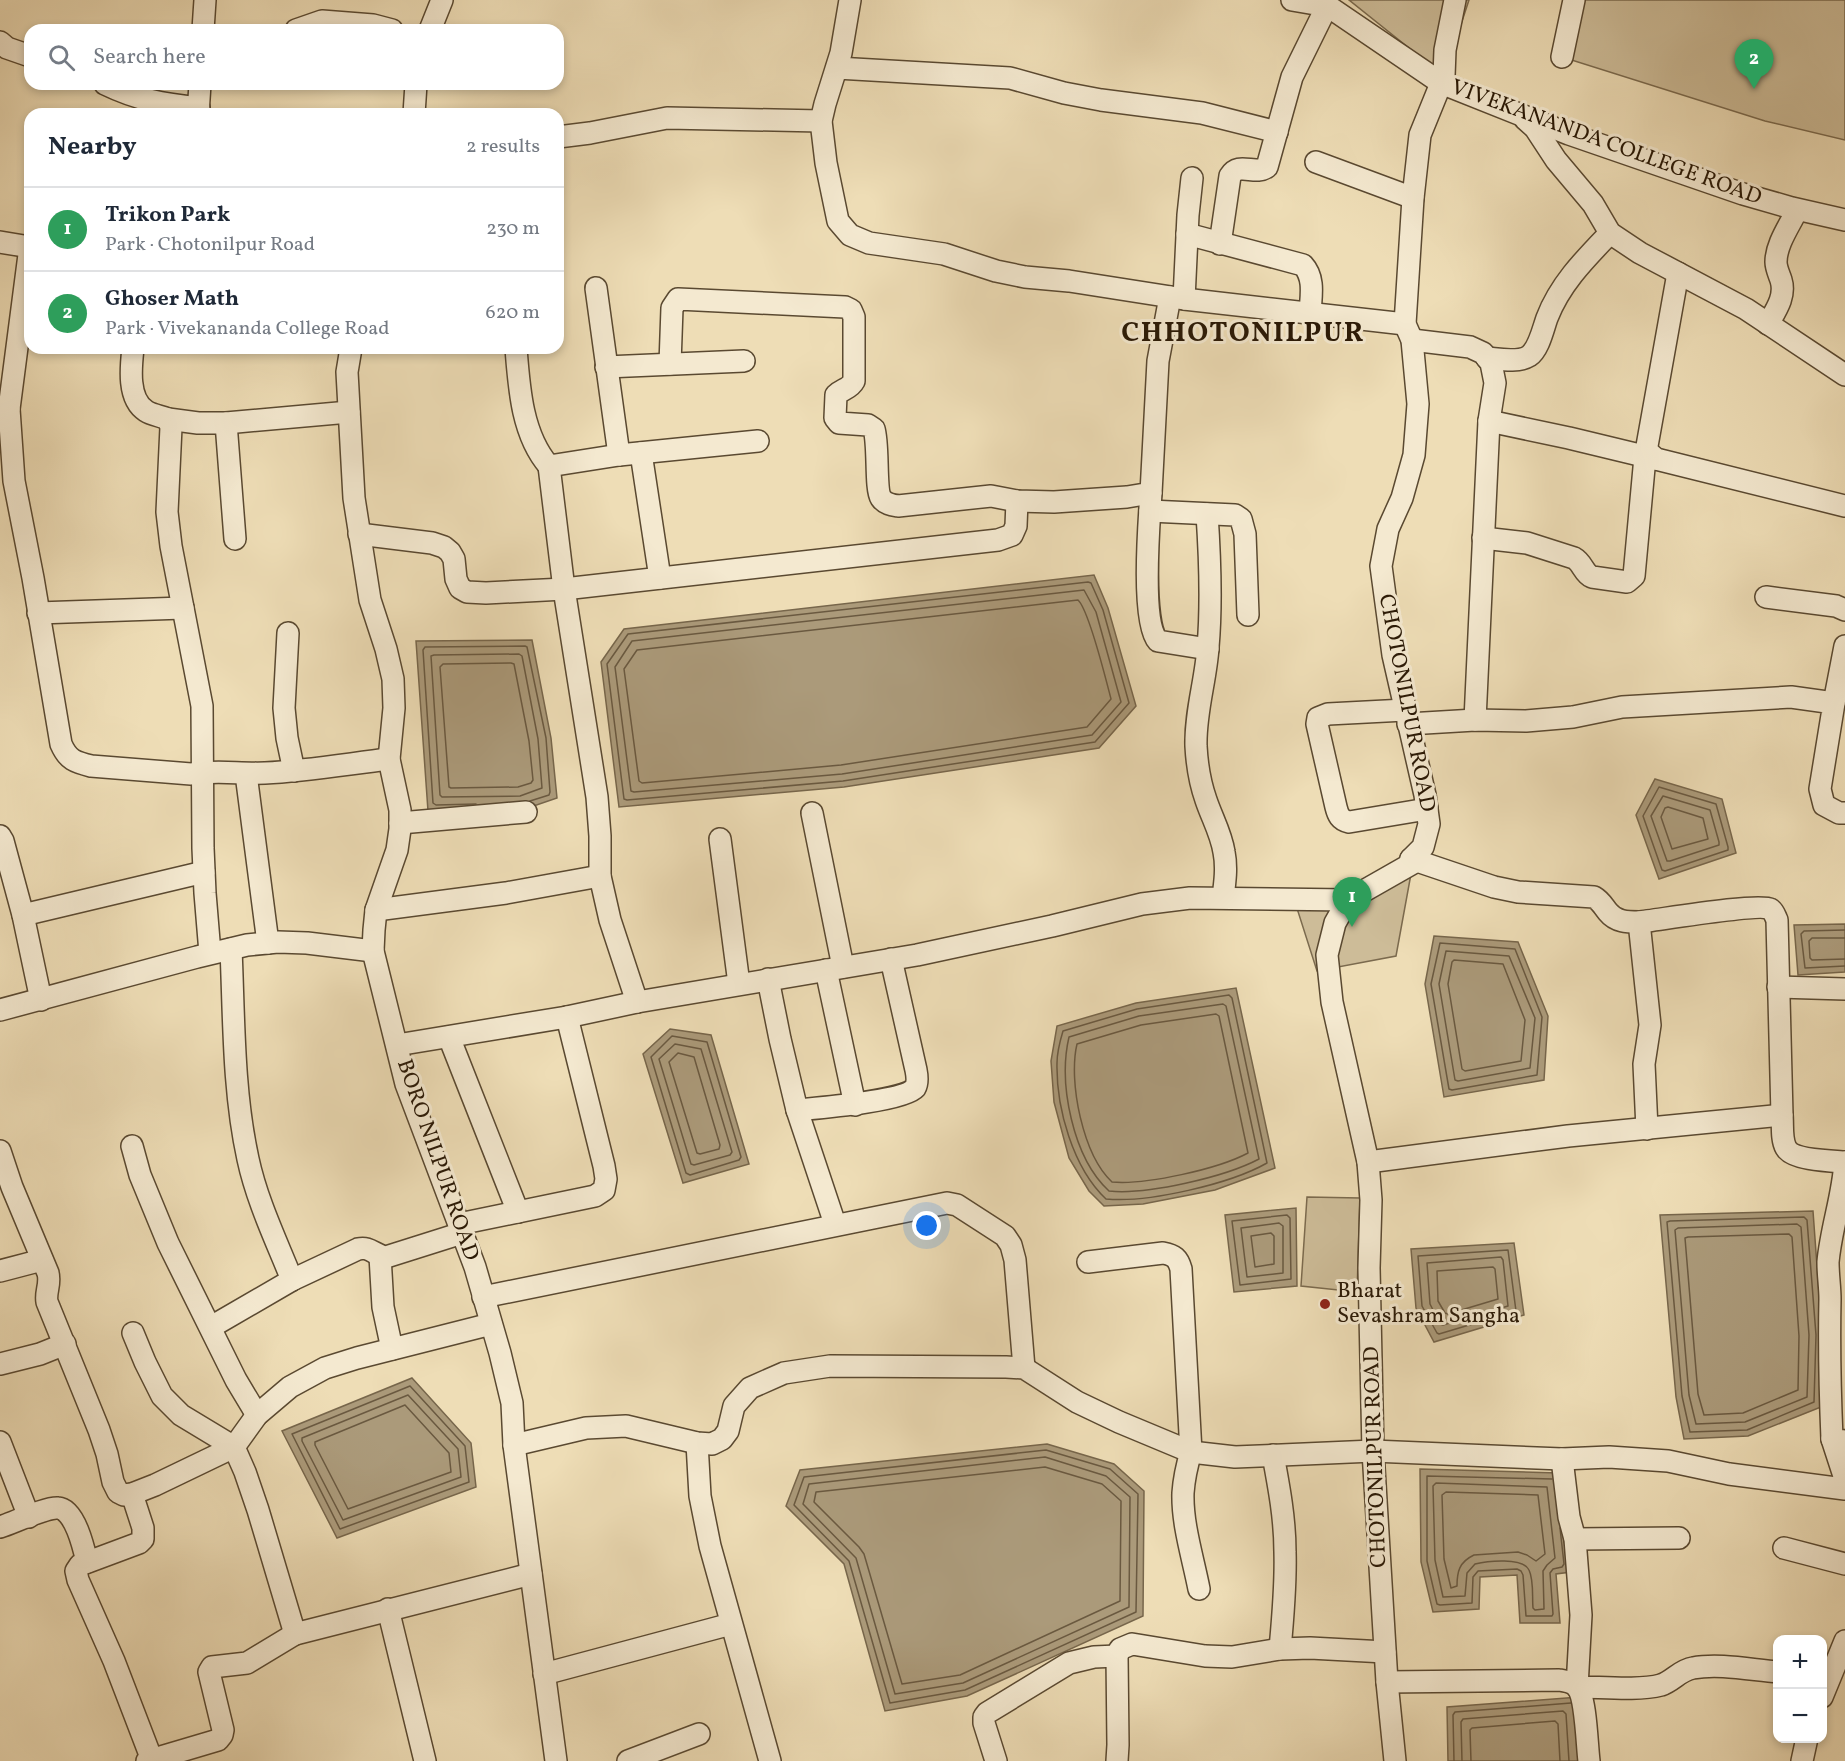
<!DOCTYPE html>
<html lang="en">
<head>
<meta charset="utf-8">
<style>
	:root { --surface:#fff; --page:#f2f2f3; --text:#1f2937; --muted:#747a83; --line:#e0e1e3; --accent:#0b8043 }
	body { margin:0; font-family:Vollkorn,serif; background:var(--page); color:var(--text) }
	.controls { position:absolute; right:18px; bottom:18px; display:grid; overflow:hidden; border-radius:12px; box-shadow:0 3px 9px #0003 }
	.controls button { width:54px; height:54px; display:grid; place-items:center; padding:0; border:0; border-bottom:2px solid var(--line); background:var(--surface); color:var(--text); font:30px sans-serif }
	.you { position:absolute; left:927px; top:1226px; width:21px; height:21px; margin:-15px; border:4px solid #fff; border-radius:50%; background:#1a73e8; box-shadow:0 0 0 9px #1a73e833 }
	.badge { display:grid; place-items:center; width:39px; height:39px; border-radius:50%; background:var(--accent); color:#fff; font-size:20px; font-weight:700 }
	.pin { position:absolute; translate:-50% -50px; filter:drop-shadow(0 2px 3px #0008) }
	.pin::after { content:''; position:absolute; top:32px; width:21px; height:18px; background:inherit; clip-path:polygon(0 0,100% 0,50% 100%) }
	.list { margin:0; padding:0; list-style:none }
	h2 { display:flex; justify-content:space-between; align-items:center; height:78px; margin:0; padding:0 24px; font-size:26px }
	h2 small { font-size:20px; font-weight:400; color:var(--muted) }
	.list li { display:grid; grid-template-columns:39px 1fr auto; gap:18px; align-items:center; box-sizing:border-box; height:84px; padding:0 24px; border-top:2px solid var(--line) }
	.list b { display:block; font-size:22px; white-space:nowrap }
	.list p { margin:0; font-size:20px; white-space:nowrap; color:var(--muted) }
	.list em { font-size:20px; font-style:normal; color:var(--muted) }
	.icon { flex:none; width:33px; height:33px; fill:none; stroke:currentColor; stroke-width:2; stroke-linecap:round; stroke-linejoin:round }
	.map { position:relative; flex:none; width:1845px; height:1761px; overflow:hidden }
	.search { position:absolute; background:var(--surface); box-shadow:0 3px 9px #0003; left:24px; top:24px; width:540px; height:66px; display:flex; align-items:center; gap:15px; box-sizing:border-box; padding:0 21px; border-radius:18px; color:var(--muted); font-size:22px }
	.panel { position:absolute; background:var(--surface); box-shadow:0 3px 9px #0003; left:24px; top:108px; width:540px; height:246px; border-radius:18px }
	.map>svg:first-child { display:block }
	.green { fill:#cdbc98; stroke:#7b6a4e; stroke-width:1.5 }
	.water { fill:#ab9a7a; stroke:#77664b; stroke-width:1.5 }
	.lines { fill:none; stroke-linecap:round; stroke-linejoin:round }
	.shore { stroke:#6a5940; stroke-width:1.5 }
	.minor-casing { stroke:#5a4931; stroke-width:24 }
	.minor { stroke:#f4e9d0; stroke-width:21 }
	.poi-dot { fill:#8f2418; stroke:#f4e9d0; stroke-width:2 }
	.labels { text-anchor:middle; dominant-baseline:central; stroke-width:6; stroke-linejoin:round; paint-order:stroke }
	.street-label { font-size:22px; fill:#291805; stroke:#f4e9d0 }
	.poi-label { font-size:22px; fill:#291805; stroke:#f4e9d0; text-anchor:start }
	.district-label { font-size:28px; font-weight:bold; letter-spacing:1.5px; fill:#291805; stroke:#f4e9d0 }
</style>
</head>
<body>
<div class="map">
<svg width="1845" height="1761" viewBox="0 0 1845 1761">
	<rect width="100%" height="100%" fill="#eeddb6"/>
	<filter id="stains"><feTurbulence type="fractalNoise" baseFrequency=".00333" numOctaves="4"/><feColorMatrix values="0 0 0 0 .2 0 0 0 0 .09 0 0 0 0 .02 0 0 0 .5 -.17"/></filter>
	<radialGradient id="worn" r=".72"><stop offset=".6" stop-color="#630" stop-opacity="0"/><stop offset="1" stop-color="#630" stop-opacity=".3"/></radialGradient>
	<g class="green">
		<path d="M1349,0H1469L1444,76Z"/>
		<path d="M1571,0H1845V140L1765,121L1562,57Z"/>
		<path d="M1413,863L1396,956L1317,971L1294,899L1356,895Z"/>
		<path d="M1307,1197L1360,1198L1357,1292L1301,1286Z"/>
	</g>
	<g class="water">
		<path d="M1094,575L1108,608L1136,706L1099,748L844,787L619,807L601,662L624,629Z"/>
		<path d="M532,640L551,738L557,798L522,810L428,811L416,641Z"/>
		<path d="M1655,779L1722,799L1736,853L1659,879L1636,815Z"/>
		<path d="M1845,924V972L1798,975L1794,925Z"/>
		<path d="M1434,936L1518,942L1548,1016L1544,1080L1444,1097L1425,984Z"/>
		<path d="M1236,988L1275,1168L1215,1190L1143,1204L1104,1206L1089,1191L1069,1158L1054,1102L1051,1061L1057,1026L1136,1003Z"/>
		<path d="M670,1029L711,1035L749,1164L683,1183L643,1054Z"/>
		<path d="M1296,1208L1297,1286L1234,1292L1225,1215Z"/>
		<path d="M1813,1211L1822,1335L1821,1407L1748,1436L1684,1439L1676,1397L1660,1215Z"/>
		<path d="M1514,1243L1524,1315L1434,1342L1416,1308L1411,1249Z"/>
		<path d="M412,1378L471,1443L476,1487L337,1538L282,1431Z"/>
		<path d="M1047,1444L1114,1464L1144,1491L1143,1616L967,1696L885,1711L844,1564L786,1506L800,1470Z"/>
		<path d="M1420,1469L1559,1473L1571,1572L1556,1574L1560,1623H1520L1517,1575L1480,1577L1479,1609L1433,1612L1421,1562Z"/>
		<path d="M1579,1697L1582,1761H1448L1447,1707Z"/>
	</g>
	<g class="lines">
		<g class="shore">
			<path d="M1088,582L1091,583L1103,610L1129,703L1095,742L843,781L627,800L624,799L607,664L628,634Z"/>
			<path d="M1084,590L1096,612L1121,702L1092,735L842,774L634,792L631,791L615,667L632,641Z"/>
			<path d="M1078,600C1089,610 1106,680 1111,699L1087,727L841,765L642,783L639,781L624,669L637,650Z"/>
			<path d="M519,654L522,656L538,739L542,788L520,796L442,797L440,795L431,656L434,655Z"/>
			<path d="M443,664L511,663L514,664L529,741L533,780L531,783L518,787L451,788L449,787L440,667Z"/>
			<path d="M1659,787L1716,804L1728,847V850L1665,871L1662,870L1643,816Z"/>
			<path d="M1663,796L1710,810L1719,842V845L1670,861H1667L1651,816Z"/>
			<path d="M476,804L436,805L433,803L423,650L425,647L525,646L527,647L546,738L550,792L549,795L530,801"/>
			<path d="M1668,807L1703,818L1708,839L1672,849L1661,817L1665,808Z"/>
			<path d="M1845,930L1804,931L1801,934L1805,968L1845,966"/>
			<path d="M1845,938H1812L1809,941L1810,958L1812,960L1845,959"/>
			<path d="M1440,943L1515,949L1542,1017L1537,1075L1452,1090L1449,1089L1431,984Z"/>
			<path d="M1446,951L1509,956L1535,1018L1530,1068L1458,1081L1455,1080L1439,984Z"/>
			<path d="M1454,960L1503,964L1525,1020L1521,1061L1465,1071L1462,1069L1448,984L1452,962Z"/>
			<path d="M1229,995L1232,998L1267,1163C1230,1184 1148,1203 1106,1199C1073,1168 1056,1108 1057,1063C1057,1053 1060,1041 1063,1031L1137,1009Z"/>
			<path d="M1223,1004L1226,1006L1259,1159C1225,1177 1147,1195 1109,1191C1073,1158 1058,1084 1069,1037L1139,1016Z"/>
			<path d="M1216,1014L1219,1016L1248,1153C1218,1169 1146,1185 1112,1182C1083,1155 1068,1082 1077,1044L1141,1025Z"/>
			<path d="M672,1036L707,1042L741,1157L739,1160L690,1175L686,1173L651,1057Z"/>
			<path d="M675,1044L701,1049L732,1152L730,1155L694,1165L691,1164L659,1059Z"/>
			<path d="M678,1053L694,1057L720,1145L719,1149L700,1154L697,1153L669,1062Z"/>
			<path d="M1287,1215L1290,1218L1291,1279L1240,1285L1232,1221Z"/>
			<path d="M1804,1217L1807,1220L1816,1335L1814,1402L1747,1430L1690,1432L1682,1396L1667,1222L1670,1221Z"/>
			<path d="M1279,1223L1283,1226V1273L1247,1277L1241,1228Z"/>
			<path d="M1797,1224L1801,1227L1809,1335L1807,1397L1745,1422L1696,1424L1689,1395L1675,1230L1678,1228Z"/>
			<path d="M1271,1233L1274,1236V1264L1255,1267L1251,1236Z"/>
			<path d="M1789,1234L1792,1237L1799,1336L1798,1390L1743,1413L1704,1415L1698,1394L1685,1238L1688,1237Z"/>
			<path d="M1508,1250L1516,1311L1439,1334L1437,1333L1422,1306L1418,1256Z"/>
			<path d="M1501,1257L1503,1260L1508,1306L1443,1325L1440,1324L1430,1304L1427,1263Z"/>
			<path d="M1493,1267L1495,1269L1498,1299L1448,1314L1445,1313L1438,1301L1437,1271Z"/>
			<path d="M410,1386L465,1446L469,1482L340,1529L292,1434Z"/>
			<path d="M408,1395L458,1449L461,1477L343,1520L302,1441V1438Z"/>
			<path d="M405,1405L449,1453L451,1472L348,1509L315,1445V1442Z"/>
			<path d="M1046,1450L1110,1469L1138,1494L1136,1612L965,1690L890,1703L849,1561L794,1505L804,1477Z"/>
			<path d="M1045,1457L1106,1476L1130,1497L1129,1607L963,1683L895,1694L856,1558L803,1504L809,1484Z"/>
			<path d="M1045,1467L1102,1484L1121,1501L1120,1601L960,1675L902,1684L864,1554L859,1547L814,1502L816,1492Z"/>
			<path d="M1552,1479L1427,1476V1561L1437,1604L1440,1605L1472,1603L1473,1577L1478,1571L1517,1569L1521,1571L1523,1575L1526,1616H1552L1553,1614L1550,1573L1553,1569L1562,1567L1564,1564L1560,1528"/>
			<path d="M1436,1483L1547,1487L1555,1558L1547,1565L1543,1571L1544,1609L1535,1610L1533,1608C1532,1597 1534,1580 1529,1570C1523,1557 1487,1561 1475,1564L1467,1573L1465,1596L1443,1597L1435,1560L1433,1486Z"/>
			<path d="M1446,1492L1538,1495L1545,1554L1536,1561L1527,1555L1518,1552L1474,1555C1459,1562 1457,1572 1457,1586L1451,1588L1444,1559L1442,1495Z"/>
			<path d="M1454,1761L1453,1715L1455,1712L1571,1703"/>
			<path d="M1462,1761L1461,1722L1463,1719L1563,1711L1566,1714L1569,1761"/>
			<path d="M1471,1761L1470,1730L1472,1728L1555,1721L1558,1724L1560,1761"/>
		</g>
		<g class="minor-casing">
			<g id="minor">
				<path d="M850,0L841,53L825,104L821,121L826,163L838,221L850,235L869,243L944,254L996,271L1025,277L1069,281L1184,299L1405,324"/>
				<path d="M1319,0L1441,83L1569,134L1743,194L1792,208L1845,220"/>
				<path d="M203,30L205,0"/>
				<path d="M296,30L322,21L373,25L392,30"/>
				<path d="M430,30L442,0"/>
				<path d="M0,42L7,48L30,56"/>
				<path d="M1562,57L1574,0"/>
				<path d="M837,68L1010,78L1064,93L1101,100L1202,113L1277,132"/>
				<path d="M105,84C138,100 163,104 199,108"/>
				<path d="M198,114L200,84"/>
				<path d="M414,114L416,84"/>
				<path d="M1525,119L1535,128L1556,160L1593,204L1610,233L1640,253L1746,309L1845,375"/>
				<path d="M558,137L590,133L667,118L821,121"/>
				<path d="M1316,162L1413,198"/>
				<path d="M1187,234L1303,265C1315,278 1311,296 1310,313"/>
				<path d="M0,242L30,247"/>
				<path d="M1220,244L1230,176C1239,161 1255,176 1267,167L1292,77L1327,6L1292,0"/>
				<path d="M1678,273L1647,446L1648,452L1656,459L1845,506"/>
				<path d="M596,288L619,455"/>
				<path d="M1184,299L1188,215L1192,178"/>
				<path d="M1768,324C1776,310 1786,296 1781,280C1779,274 1776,268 1776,262C1776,244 1790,225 1797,210"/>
				<path d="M1412,340L1470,347L1483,353L1491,363L1495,383L1489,421L1475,720"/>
				<path d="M133,348C131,366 127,399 146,411C152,415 161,416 168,419L171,427L167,512L171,546L202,706L203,848L205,893L210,953"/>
				<path d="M351,348L347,372L354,498L370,600L386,649L393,679L394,708L389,759L400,810V829L397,850L376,910L374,930L373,951L406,1084L475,1267L500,1353L512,1403L514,1445L556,1761"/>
				<path d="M516,348C519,388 522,435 549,466"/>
				<path d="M1487,358C1499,359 1518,363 1529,356C1539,349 1543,329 1547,318C1560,284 1585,259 1610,233"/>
				<path d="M670,364L672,308L678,299L845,307L851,310L854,317V381C850,389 842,389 836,395L835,418L839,423L868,425L874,429C879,445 875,489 881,498C885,504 892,505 898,506L991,496L1017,501L1054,502L1127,497L1151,493L1158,361L1170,297"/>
				<path d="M606,367L744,361"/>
				<path d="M0,407L9,409L14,481L33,578L61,744C68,760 75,762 91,766L191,774C215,770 240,774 265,773C306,771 347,764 389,759"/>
				<path d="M9,409L30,247"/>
				<path d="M168,419L198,423H226L349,412"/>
				<path d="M1489,421L1569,438L1656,459"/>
				<path d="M226,423L235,539"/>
				<path d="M641,453L660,578"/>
				<path d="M1151,493C1149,521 1141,623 1158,641L1208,649"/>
				<path d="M1150,511L1235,515L1241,519L1245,534L1248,615"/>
				<path d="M1207,514C1210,558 1212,602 1208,647C1206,680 1195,712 1196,746C1197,765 1200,783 1206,800C1212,818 1221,833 1224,852C1227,867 1225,882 1223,897"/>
				<path d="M359,534L432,543L444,547L450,552L454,559L456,579L460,588L467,592L486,593L564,589L998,540L1012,535L1016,526L1017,501"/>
				<path d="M1483,538L1527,543L1574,558C1583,563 1583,573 1592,577L1627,582L1634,576L1645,457"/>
				<path d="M1766,597L1836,606L1845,610"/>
				<path d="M38,613L183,608"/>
				<path d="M288,633L284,708L287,738L294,771"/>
				<path d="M1834,703L1845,646"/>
				<path d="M1405,710L1328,714L1318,718L1317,724L1336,807C1338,815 1340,820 1349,822L1427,809"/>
				<path d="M1408,724L1475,720L1526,721L1573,717L1622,707L1791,697L1834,703L1820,789L1824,805L1839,813H1845"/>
				<path d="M246,774L268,943"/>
				<path d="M812,813L843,967"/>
				<path d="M400,823L526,812"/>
				<path d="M0,836L3,841L23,915L41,1000"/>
				<path d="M720,839L739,984"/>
				<path d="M1411,859L1494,887L1518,892L1594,897C1601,901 1603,906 1608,912C1616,922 1627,922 1639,922C1658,920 1759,903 1770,909C1774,911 1775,916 1777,920L1782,1115C1783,1125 1781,1139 1786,1148C1793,1160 1831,1161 1845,1162"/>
				<path d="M376,910L506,893L600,876"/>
				<path d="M23,915L204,872"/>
				<path d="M1639,922L1650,1025L1644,1064L1647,1129"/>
				<path d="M231,949C234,1018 233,1091 248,1159C257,1201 276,1240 292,1280"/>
				<path d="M826,970L855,1105"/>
				<path d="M768,979L780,1039L797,1110L835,1224"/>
				<path d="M1778,987L1845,989"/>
				<path d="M637,1002L610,920L600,876V836L597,797L564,589L549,466L619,455L758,441"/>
				<path d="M0,1010L197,957L247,945L278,942L307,943L373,951"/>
				<path d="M449,1037L518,1212"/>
				<path d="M397,1045L567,1017L637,1002L917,955L1052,926L1142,904L1190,898L1348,900"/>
				<path d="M797,1110C817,1108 904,1101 915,1088C918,1083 917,1075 916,1070L891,959"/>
				<path d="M132,1146L140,1175L168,1243L236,1380L257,1415"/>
				<path d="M0,1151L12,1187L48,1273C51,1284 45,1292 47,1302L99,1430L107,1454L113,1482L118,1492L124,1495L132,1494L155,1485L234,1447L257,1415L290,1387L325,1368L357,1358L491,1324"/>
				<path d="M1368,1162L1568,1136L1782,1115"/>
				<path d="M1845,1162C1843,1196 1831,1228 1828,1262C1828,1275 1830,1287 1830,1299C1829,1346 1830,1392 1832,1439L1845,1441"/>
				<path d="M459,1224L595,1196L604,1190L606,1179L604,1166L567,1017"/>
				<path d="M380,1256L383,1307L392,1349"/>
				<path d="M1088,1262L1163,1253C1174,1255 1178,1258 1181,1269L1191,1452C1187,1465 1184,1479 1183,1493C1182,1524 1193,1558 1199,1589"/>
				<path d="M0,1271L42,1260"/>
				<path d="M483,1297L947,1203L957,1205L1005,1236L1011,1245L1015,1260L1024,1368"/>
				<path d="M211,1327L292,1280L358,1249C370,1246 374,1255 386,1257L462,1233"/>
				<path d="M133,1333L145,1362L162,1396L181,1415L234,1447L245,1472L258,1510L295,1634L531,1574"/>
				<path d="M0,1364L40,1354L65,1344"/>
				<path d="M1832,1439L1845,1479"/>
				<path d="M0,1442L29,1517"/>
				<path d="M697,1443L700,1496L710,1546L770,1761"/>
				<path d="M514,1445L586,1428L626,1426L697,1443L712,1444L722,1439L728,1431L734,1406L750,1388L784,1373L830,1366L1006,1367L1024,1368L1077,1402L1119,1422L1191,1452L1235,1457L1373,1451L1562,1459L1609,1457L1668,1461L1729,1474L1845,1489"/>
				<path d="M1273,1455C1279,1487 1285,1519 1285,1552C1286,1584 1283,1617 1280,1649"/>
				<path d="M1562,1459L1569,1517L1575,1539L1581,1615L1577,1687C1601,1687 1638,1691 1661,1685C1673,1681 1680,1670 1693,1668C1719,1663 1752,1670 1778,1672"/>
				<path d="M132,1494L143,1528V1539L139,1543L80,1565L76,1571L78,1580L114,1661L152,1760"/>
				<path d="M0,1527C13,1523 46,1507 58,1508C75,1509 84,1549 87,1562"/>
				<path d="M1575,1539L1679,1538"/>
				<path d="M1784,1548L1845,1564"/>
				<path d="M388,1609L425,1761"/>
				<path d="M544,1674L731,1624"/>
				<path d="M1387,1682L1559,1680C1565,1681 1573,1682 1577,1687C1586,1697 1587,1746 1589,1761"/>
				<path d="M1822,1697L1845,1641"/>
				<path d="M147,1761L218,1740L222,1735L223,1730L209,1672L212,1667L247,1663L295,1634"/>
				<path d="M628,1761L699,1734"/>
				<path d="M996,1761L984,1723V1717L987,1713L1069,1663L1094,1657L1117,1656"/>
				<path d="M1117,1761L1118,1745L1117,1656L1120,1649L1132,1644L1205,1656L1232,1657L1280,1649L1310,1648L1385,1652"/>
				<path d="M1395,1761L1387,1682L1373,1451L1369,1268L1371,1200L1368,1162L1332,1002L1327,955L1335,923L1348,900L1413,863L1411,859L1423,847L1429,824L1425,795L1393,655L1381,566L1388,529L1402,498L1414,455L1418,404L1412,340L1405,324L1413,198L1420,135L1444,76L1445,50L1455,0"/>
				<path d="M1802,1761L1807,1738"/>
			</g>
		</g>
		<use href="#minor" class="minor"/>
	</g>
	<circle class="poi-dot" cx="1325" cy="1304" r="6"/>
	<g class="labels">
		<g class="street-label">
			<text transform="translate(1606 143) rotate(20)">VIVEKANANDA COLLEGE ROAD</text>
			<text transform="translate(1406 703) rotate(79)">CHOTONILPUR ROAD</text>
			<text transform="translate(437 1160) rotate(71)">BORO NILPUR ROAD</text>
			<text transform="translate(1376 1457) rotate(-92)">CHOTONILPUR ROAD</text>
		</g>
		<g class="poi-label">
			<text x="1337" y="1291">Bharat<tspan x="1337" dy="25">Sevashram Sangha</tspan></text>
		</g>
		<g class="district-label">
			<text x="1243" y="333">CHHOTONILPUR</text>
		</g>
	</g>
	<rect width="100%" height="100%" filter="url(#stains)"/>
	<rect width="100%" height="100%" fill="url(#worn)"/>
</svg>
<div class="controls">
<button>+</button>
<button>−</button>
</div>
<div class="you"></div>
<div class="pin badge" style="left:1352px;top:927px;background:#2e9e5b">1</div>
<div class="pin badge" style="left:1754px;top:89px;background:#2e9e5b">2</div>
<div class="search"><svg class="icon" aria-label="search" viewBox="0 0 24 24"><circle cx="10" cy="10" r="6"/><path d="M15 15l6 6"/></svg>Search here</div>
<section class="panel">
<h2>Nearby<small>2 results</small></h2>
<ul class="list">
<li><span class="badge" style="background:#2e9e5b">1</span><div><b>Trikon Park</b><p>Park · Chotonilpur Road</p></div><em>230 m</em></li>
<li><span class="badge" style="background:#2e9e5b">2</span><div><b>Ghoser Math</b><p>Park · Vivekananda College Road</p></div><em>620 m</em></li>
</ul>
</section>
</div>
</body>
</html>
